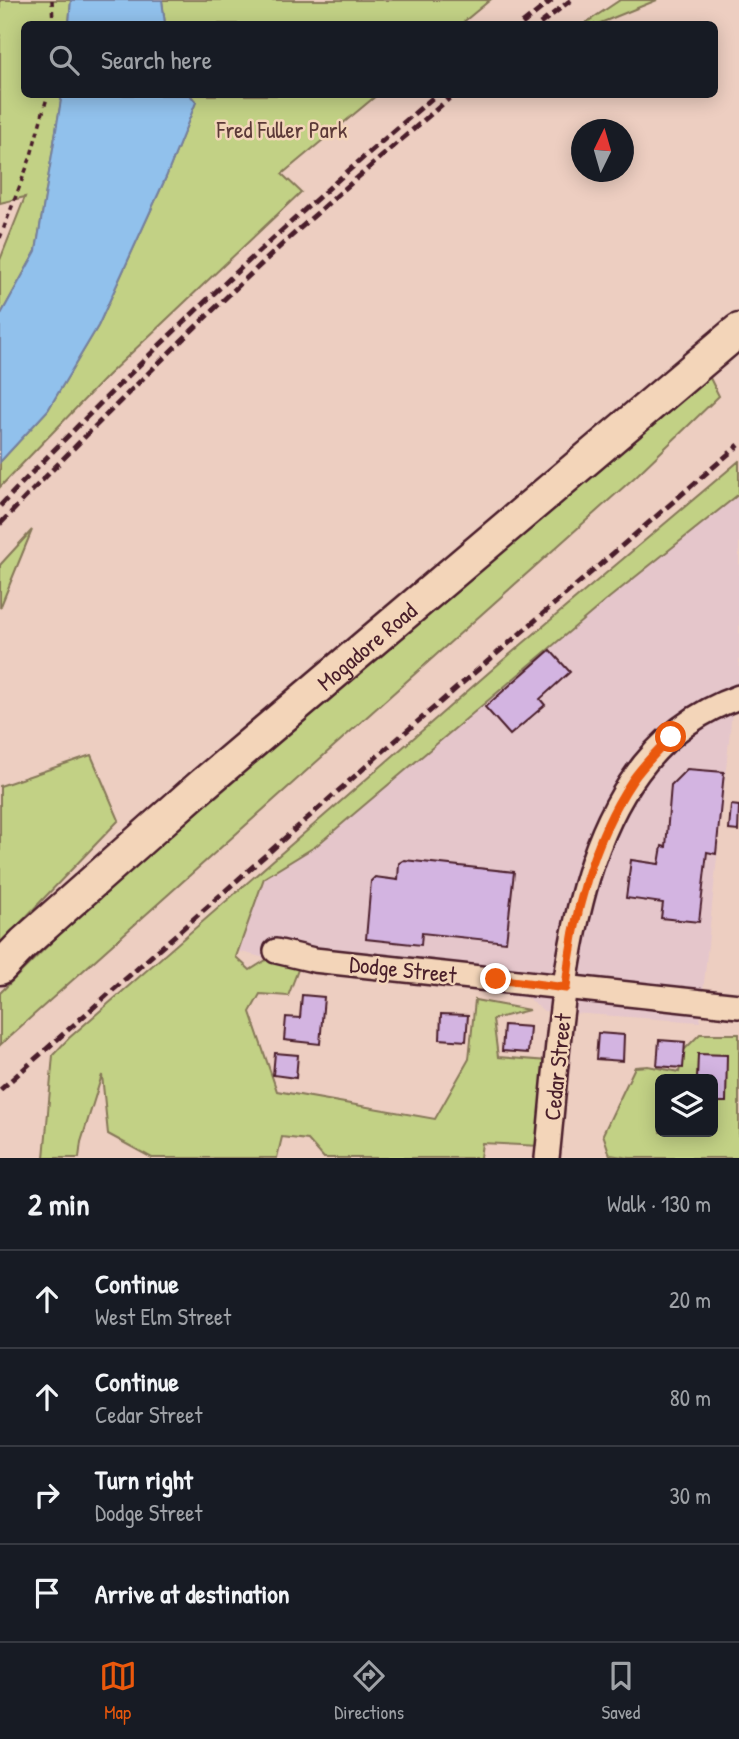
<!DOCTYPE html>
<html lang="en">
<head>
<meta charset="utf-8">
<style>
	:root { --surface:#171b24; --page:#242831; --text:#f1f3f6; --muted:#9ea1a6; --line:#363941; --accent:#ea580c }
	body { margin:0; font-family:"Patrick Hand",sans-serif; background:var(--page); color:var(--text) }
	.controls { position:absolute; right:21px; bottom:21px; display:grid; overflow:hidden; border-radius:10px; box-shadow:0 4px 18px #0003 }
	.controls button { width:63px; height:63px; display:grid; place-items:center; padding:0; border:0; border-bottom:2px solid var(--line); background:var(--surface); color:var(--text); font:35px sans-serif }
	.compass { position:absolute; left:571px; top:119px; width:63px; height:63px; border-radius:50%; background:var(--surface); box-shadow:0 4px 18px #0003; rotate:5deg }
	.stop { position:absolute; width:21px; height:21px; margin:-16px; border:5px solid #ea580c; border-radius:50%; background:#fff }
	.stop.end { background:#ea580c; border-color:#fff; box-shadow:0 2px 7px #0008 }
	.list { margin:0; padding:0; list-style:none }
	h2 { display:flex; justify-content:space-between; align-items:center; height:91px; margin:0; padding:0 28px; font-size:30px }
	h2 small { font-size:23px; font-weight:400; color:var(--muted) }
	.list li { display:grid; grid-template-columns:46px 1fr auto; gap:21px; align-items:center; box-sizing:border-box; height:98px; padding:0 28px; border-top:2px solid var(--line) }
	.list b { display:block; font-size:26px; white-space:nowrap }
	.list p { margin:0; font-size:23px; white-space:nowrap; color:var(--muted) }
	.list em { font-size:23px; font-style:normal; color:var(--muted) }
	.icon { flex:none; width:38px; height:38px; fill:none; stroke:currentColor; stroke-width:2; stroke-linecap:round; stroke-linejoin:round }
	.map { position:relative; flex:none; width:739px; height:1158px; overflow:hidden }
	.search { position:absolute; background:var(--surface); box-shadow:0 4px 18px #0003; left:21px; right:21px; top:21px; height:77px; display:flex; align-items:center; gap:18px; box-sizing:border-box; padding:0 24px; border-radius:10px; color:var(--muted); font-size:26px }
	.sheet { height:483px; background:var(--surface) }
	nav { display:flex; justify-content:space-around; align-items:center; box-sizing:border-box; height:98px; border-top:2px solid var(--line); background:var(--surface); font-size:19px; color:var(--muted) }
	nav a { display:grid; justify-items:center; gap:4px }
	nav .on { color:var(--accent) }
	.map>svg:first-child { display:block }
	.built { fill:#e5c6cb }
	.green { fill:#c2d185; stroke:#867858; stroke-width:2; fill-rule:evenodd }
	.water { fill:#91c1ec; stroke:#75809f; stroke-width:2 }
	.building { fill:#d3b4e1; stroke:#4a1f2b; stroke-width:2 }
	.lines { fill:none; stroke-linecap:round; stroke-linejoin:round }
	.street-casing { stroke:#4a1f2b; stroke-width:28 }
	.secondary-casing { stroke:#4a1f2b; stroke-width:37 }
	.path { stroke:#4a1f2b; stroke-width:3.5; stroke-dasharray:5 5; stroke-linecap:butt }
	.street { stroke:#f3d5b9; stroke-width:23 }
	.secondary { stroke:#f3d5b9; stroke-width:32 }
	.rail { stroke:#4a1f2b; stroke-width:5; stroke-dasharray:10 5; stroke-linecap:butt }
	.route { stroke:#ea580c; stroke-width:9 }
	.labels { text-anchor:middle; dominant-baseline:central; stroke-width:5; stroke-linejoin:round; paint-order:stroke }
	.park-label { font-size:23px; fill:#5c3a38; stroke:#f3d5b9 }
	.street-label { font-size:23px; fill:#4a1f2b; stroke:#f3d5b9 }
</style>
</head>
<body>
<div class="map">
<svg width="739" height="1158" viewBox="0 0 739 1158">
	<rect width="100%" height="100%" fill="#edcec1"/>
	<filter id="ink" filterUnits="userSpaceOnUse"><feTurbulence type="fractalNoise" baseFrequency=".0143" numOctaves="2"/><feDisplacementMap in="SourceGraphic" scale="14" xChannelSelector="R" yChannelSelector="G"/><feConvolveMatrix kernelMatrix="1 2 1 2 8 2 1 2 1" color-interpolation-filters="sRGB"/></filter>
	<g filter="url(#ink)">
		<path class="built" d="M739,494V692H734L700,1022L544,1011L528,998L316,971L237,951L264,878L310,850L609,598Z"/>
		<g class="green">
			<path d="M0,0H71L69,24H24V94L62,95L36,251L0,316V260L25,197L0,203Z"/>
			<path d="M162,0H490L461,24H165Z"/>
			<path d="M620,0H657L598,24H584Z"/>
			<path d="M190,95H377L282,174L301,192L107,376L0,487V462L48,410L98,326L166,177L196,102Z"/>
			<path d="M709,376L719,396L636,476L0,1045V993L89,905Z"/>
			<path d="M739,461V494L609,598L316,846L264,878L236,957L250,970L290,945L307,946L288,996L260,994L250,1012L277,1091L435,1119L469,1059L475,1000L529,1010L493,1019L498,1057L548,1061L540,1146L482,1143L480,1158H324L308,1140L282,1137L277,1158H152L108,1134L102,1075L81,1142L79,1158H44L53,1055L69,1038L502,661Z"/>
			<path d="M32,530L0,608V565Z"/>
			<path d="M91,755L119,820L0,944V786Z"/>
			<path d="M700,1034H739V1158H630L610,1155L603,1134L635,1067L648,1066L679,1072L684,1050ZM660,1079H713V1132H660Z"/>
		</g>
		<g class="water">
			<path d="M71,0H162L165,24H69Z"/>
			<path d="M62,94L190,95L196,102L166,177L98,326L48,410L0,462V316L36,251Z"/>
		</g>
		<g class="building">
			<path d="M550,650L570,672L540,699L545,705L510,735L485,707Z"/>
			<path d="M687,769L724,772L716,854L707,852L699,922L661,918L663,903L626,898L631,860L659,864L662,846L666,847L671,785Z"/>
			<path d="M731,805L739,806L738,831L729,830Z"/>
			<path d="M404,860L514,872L506,942L422,933L421,945L366,939L371,881L375,877L398,880L399,863Z"/>
			<path d="M302,995L324,997L320,1044L284,1040L286,1017L300,1018Z"/>
			<path d="M441,1014L468,1015L466,1041L440,1039Z"/>
			<path d="M504,1025L530,1027L528,1053L502,1051Z"/>
			<path d="M598,1033L624,1035L623,1061L596,1059Z"/>
			<path d="M659,1040L685,1042L683,1068L657,1066Z"/>
			<path d="M275,1053L298,1055L296,1078L273,1075Z"/>
			<path d="M698,1054L727,1055L726,1102H713V1079H697Z"/>
		</g>
		<g class="lines">
			<g class="street-casing">
				<g id="street">
					<path d="M276,951L314,960L739,1006"/>
					<path d="M547,1158C564,1005 563,758 739,697"/>
				</g>
			</g>
			<g class="secondary-casing">
				<g id="secondary">
					<path id="s1" d="M0,968L24,943L201,786L739,330"/>
				</g>
			</g>
			<g class="path">
				<path d="M52,0L53,24"/>
				<path d="M0,238L30,159L48,94"/>
			</g>
			<use href="#street" class="street"/>
			<use href="#secondary" class="secondary"/>
			<g class="rail">
				<path d="M522,24L552,0"/>
				<path d="M540,24L571,0"/>
				<path d="M0,506C138,361 284,224 437,94"/>
				<path d="M0,524C93,427 188,332 286,241C341,191 398,143 454,94"/>
				<path d="M0,1090L380,754L739,445"/>
			</g>
		</g>
	</g>
	<g class="lines" filter="url(#ink)">
		<path class="route" d="M496,979L566,988C572,918 593,839 632,781C643,765 657,751 671,737"/>
	</g>
	<g class="labels">
		<g class="park-label">
			<text x="282" y="129">Fred Fuller Park</text>
		</g>
		<g class="street-label">
			<text stroke="none"><textPath href="#s1" startOffset="488">Mogadore Road</textPath></text>
			<text transform="translate(403 969) rotate(6)">Dodge Street</text>
			<text transform="translate(557 1067) rotate(-84)">Cedar Street</text>
		</g>
	</g>
</svg>
<div class="controls">
<button><svg class="icon" aria-label="layers" viewBox="0 0 24 24"><path d="M12 4l9 5-9 5-9-5zM3 14l9 5 9-5"/></svg></button>
</div>
<svg class="compass" viewBox="-18 -18 36 36"><path d="M0-13l5 13h-10z" fill="#e53935"/><path d="M0 13l5-13h-10z" fill="#9ea1a6"/></svg>
<div class="stop" style="left:671px;top:737px"></div>
<div class="stop end" style="left:496px;top:979px"></div>
<div class="search"><svg class="icon" aria-label="search" viewBox="0 0 24 24"><circle cx="10" cy="10" r="6"/><path d="M15 15l6 6"/></svg>Search here</div>
</div>
<section class="sheet">
<h2>2 min<small>Walk · 130 m</small></h2>
<ul class="list">
<li><svg class="icon" aria-label="ahead" viewBox="0 0 24 24"><path d="M12 20V5M6 11l6-6 6 6"/></svg><div><b>Continue</b><p>West Elm Street</p></div><em>20 m</em></li>
<li><svg class="icon" aria-label="ahead" viewBox="0 0 24 24"><path d="M12 20V5M6 11l6-6 6 6"/></svg><div><b>Continue</b><p>Cedar Street</p></div><em>80 m</em></li>
<li><svg class="icon" aria-label="right" viewBox="0 0 24 24"><path d="M7 20v-9h11M14 6l5 5-5 5"/></svg><div><b>Turn right</b><p>Dodge Street</p></div><em>30 m</em></li>
<li><svg class="icon" aria-label="arrive" viewBox="0 0 24 24"><path d="M6 21V4h12l-3 4 3 4H6"/></svg><div><b>Arrive at destination</b></div></li>
</ul>
</section>
<nav>
<a class="on"><svg class="icon" aria-label="map" viewBox="0 0 24 24"><path d="M3 6l6-2 6 2 6-2v14l-6 2-6-2-6 2zM9 4v14M15 6v14"/></svg>Map</a>
<a><svg class="icon" aria-label="directions" viewBox="0 0 24 24"><path d="M12 3l9 9-9 9-9-9zM9 14v-3h6M13 9l2 2-2 2"/></svg>Directions</a>
<a><svg class="icon" aria-label="saved" viewBox="0 0 24 24"><path d="M7 4h10v16l-5-4-5 4z"/></svg>Saved</a>
</nav>
</body>
</html>
